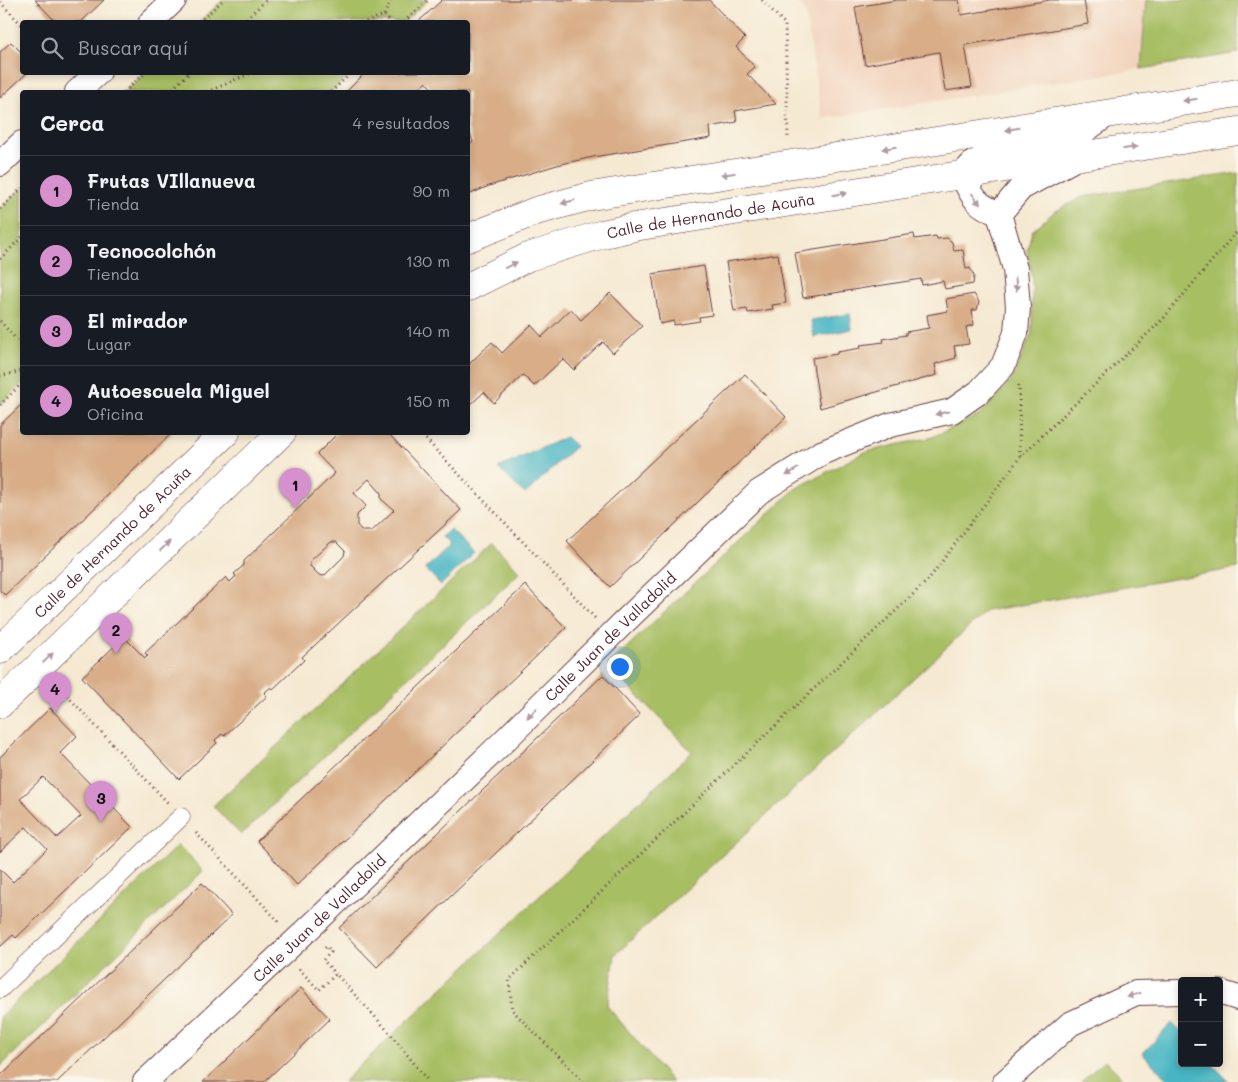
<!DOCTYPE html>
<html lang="es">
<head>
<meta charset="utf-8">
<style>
	:root { --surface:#171b24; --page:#242831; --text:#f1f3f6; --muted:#9ea1a6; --line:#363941; --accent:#d690ce }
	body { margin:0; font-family:Mali,sans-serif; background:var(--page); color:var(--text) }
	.controls { position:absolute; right:15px; bottom:15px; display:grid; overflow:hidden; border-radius:5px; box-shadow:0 2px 8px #0003 }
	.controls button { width:45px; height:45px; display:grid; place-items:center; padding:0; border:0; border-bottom:1px solid var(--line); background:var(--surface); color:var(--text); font:25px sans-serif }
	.you { position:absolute; left:619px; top:666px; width:18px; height:18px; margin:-12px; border:4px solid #fff; border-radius:50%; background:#1a73e8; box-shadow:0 0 0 8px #1a73e833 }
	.badge { display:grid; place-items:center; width:32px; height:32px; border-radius:50%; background:var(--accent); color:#111; font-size:16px; font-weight:700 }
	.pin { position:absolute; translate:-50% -41px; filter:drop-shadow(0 1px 2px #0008) }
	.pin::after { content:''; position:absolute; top:26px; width:18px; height:15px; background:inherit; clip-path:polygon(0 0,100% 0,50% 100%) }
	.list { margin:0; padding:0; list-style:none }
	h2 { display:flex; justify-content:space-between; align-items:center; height:65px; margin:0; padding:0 20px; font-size:21px }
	h2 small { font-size:16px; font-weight:400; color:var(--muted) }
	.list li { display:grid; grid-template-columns:32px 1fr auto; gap:15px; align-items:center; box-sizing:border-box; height:70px; padding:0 20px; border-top:1px solid var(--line) }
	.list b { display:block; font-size:19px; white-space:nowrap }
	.list p { margin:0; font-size:16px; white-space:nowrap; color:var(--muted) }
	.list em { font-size:16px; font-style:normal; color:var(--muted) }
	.icon { flex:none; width:28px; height:28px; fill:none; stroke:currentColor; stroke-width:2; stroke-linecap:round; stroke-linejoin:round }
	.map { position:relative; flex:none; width:1238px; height:1082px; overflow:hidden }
	.search { position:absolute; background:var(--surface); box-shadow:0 2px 8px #0003; left:20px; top:20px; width:450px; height:55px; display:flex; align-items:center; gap:12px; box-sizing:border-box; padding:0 18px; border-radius:5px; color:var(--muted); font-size:19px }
	.panel { position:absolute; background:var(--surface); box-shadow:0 2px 8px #0003; left:20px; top:90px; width:450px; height:345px; border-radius:5px }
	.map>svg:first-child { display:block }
	.built { fill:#f2d4be }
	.green { fill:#a7be63; stroke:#786e47 }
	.water { fill:#47b5c3; stroke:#486a77 }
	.building { fill:#d8ad87; fill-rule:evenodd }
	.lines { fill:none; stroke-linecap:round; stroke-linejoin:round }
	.pedestrian-casing { stroke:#643d44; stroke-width:19 }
	.minor-casing { stroke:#643d44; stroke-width:26 }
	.tertiary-casing { stroke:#643d44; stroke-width:29 }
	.path { stroke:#643d44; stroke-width:3; stroke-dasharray:1 4; stroke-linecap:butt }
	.pedestrian { stroke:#fff; stroke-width:18 }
	.minor { stroke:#fff; stroke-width:24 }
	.tertiary { stroke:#fff; stroke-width:28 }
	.oneway { fill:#ae9aa0 }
	.labels { text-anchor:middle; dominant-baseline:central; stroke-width:4; stroke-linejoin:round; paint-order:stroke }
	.street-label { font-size:15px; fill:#4a1f2b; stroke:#fbf7ec }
</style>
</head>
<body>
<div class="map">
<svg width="1238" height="1082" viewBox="0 0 1238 1082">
	<rect width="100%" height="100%" fill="#fbf7ec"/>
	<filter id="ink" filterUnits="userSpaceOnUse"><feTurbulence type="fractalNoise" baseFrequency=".02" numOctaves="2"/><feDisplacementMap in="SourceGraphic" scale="10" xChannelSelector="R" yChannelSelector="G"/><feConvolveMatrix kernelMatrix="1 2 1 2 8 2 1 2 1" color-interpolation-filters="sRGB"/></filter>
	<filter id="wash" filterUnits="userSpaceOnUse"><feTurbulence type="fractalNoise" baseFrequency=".0096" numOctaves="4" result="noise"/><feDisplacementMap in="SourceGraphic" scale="20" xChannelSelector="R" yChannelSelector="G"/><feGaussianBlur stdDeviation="1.12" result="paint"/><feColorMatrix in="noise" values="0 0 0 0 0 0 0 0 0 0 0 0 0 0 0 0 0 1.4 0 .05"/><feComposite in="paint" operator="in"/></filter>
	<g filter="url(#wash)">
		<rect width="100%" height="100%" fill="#f5e9d2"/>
		<path class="built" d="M795,0H1146L1141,69L822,119L805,10Z"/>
		<g class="green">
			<path d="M223,0H428L404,22H199Z"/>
			<path d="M1146,0H1238V53L1141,69Z"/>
			<path d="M146,72H352V73L331,92H124Z"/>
			<path d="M1238,173V568L986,611L615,955L607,1006L672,1082H343L692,752L608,665L795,489L865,452L932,437L980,415L1012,379L1032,332V279L1027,250L1032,231L1054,212L1082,197Z"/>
			<path d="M22,188V383L0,405V209Z"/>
			<path d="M492,543L520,572L241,835L213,806Z"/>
			<path d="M178,845L203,871L0,1067V1017Z"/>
			<path d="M1105,1060L1127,1082H1081Z"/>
		</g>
		<g class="water">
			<path d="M850,314L852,329L814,337L811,320Z"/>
			<path d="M566,437L576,446L525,494L498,468Z"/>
			<path d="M450,529L474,553L441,585L425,569L450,545L442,537Z"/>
			<path d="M1172,1023L1182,1033V1063H1211L1229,1081L1171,1082L1142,1054Z"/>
		</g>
		<g id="blocks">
			<g class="building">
				<path d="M35,0H104L81,22H56Z"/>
				<path d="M442,0H709L745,38L736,47L755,67L747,74L776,104L735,111L737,122L710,127L711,138L593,157L557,165L489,186L468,195V145L473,142L468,128V92H435L426,82L415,92H346L366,72H468V22H418Z"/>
				<path d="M897,0H959L961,15L1050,0H1084L1088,24L965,45L972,87L945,91L939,52L865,65L855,7Z"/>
				<path d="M11,42L22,53V72H28L0,98V52Z"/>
				<path d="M914,234L915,239L936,236L937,239L947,238L952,242L954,251L963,250L966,269L970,268L974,276L973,284L945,289L943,281L922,285L921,279L803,298L795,253Z"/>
				<path d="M778,254L786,303L772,305L773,309L748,313L747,309L734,311L726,262Z"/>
				<path d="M704,266L712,315L699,317L700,321L674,325V321L660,324L652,274Z"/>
				<path d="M610,293L642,326L613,353L603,342L574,370L563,359L534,386L523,375L494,403L484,392L468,407V365L492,342L502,353L531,325L542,337L571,309L581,320Z"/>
				<path d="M974,294L979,302L977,310H972L974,325L966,327L969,344L954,346L956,358L935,364L937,375L820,408L812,358L837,354V352L861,348L860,345L884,342L883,339L906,335V332L929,328L927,315L948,311L946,299Z"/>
				<path d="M745,374L786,417L610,587L567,541Z"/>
				<path d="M22,404V432H173L5,595L0,591V425Z"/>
				<path d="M339,432H387L461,510L302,657L304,660L273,689L271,687L264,693L267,696L224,736L222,734L215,740L217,743L179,779L82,677L124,637L145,658L148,656L145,653L226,577L230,582L236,576L234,574L244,565V561L335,473L317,454ZM369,479L381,493V499L394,510L372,531H362L357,525V515L366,506L354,493ZM331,542H336L345,551L344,556L324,576L319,575L310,566V561Z"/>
				<path d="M525,585L566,628L297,885L257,841Z"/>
				<path d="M603,675L640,715L377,967L339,928Z"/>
				<path d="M50,708L77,736L60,753L132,827L16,938L13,935L0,947V869L13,882L47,849L26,827L0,852V757ZM43,777L81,816L57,838L20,799Z"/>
				<path d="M202,883L232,915L57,1082H0V1076Z"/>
				<path d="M301,988L330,1019L264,1082H203Z"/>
			</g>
		</g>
	</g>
	<g filter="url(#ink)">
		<use href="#blocks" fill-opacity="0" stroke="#643d44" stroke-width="1"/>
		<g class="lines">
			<g class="pedestrian-casing">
				<path id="pedestrian" d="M0,989L181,817"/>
			</g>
			<g class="minor-casing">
				<g id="minor">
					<path d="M151,22L174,0"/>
					<path d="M77,92L99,72"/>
					<path d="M0,164L22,143"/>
					<path d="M999,214C975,204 973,198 962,175L973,163L993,153L1083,132L1108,114"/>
					<path d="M999,214L1021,188L1071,161"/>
					<path d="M1219,992L1238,998"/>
					<path id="s1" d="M145,1082L323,915L502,743L620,626L759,492L821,453L890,425L952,411L979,392L1003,366L1016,333L1018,307L1015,269L999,214"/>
					<path d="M1005,1082L1070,1024L1136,993L1182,992"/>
				</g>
			</g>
			<g class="tertiary-casing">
				<g id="tertiary">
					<path d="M468,238L536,211L591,196L1238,93"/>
					<path id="s2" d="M468,287L528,257L603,234L634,227L1238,131"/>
					<path id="s3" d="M0,650L226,432"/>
					<path d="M0,704L282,432"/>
				</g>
			</g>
			<g class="path">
				<path d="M762,0L785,24L788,138"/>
				<path d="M0,2L22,25"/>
				<path d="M384,15L391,0"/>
				<path d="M199,22L223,0"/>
				<path d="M243,22L266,0"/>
				<path d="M366,22L384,15L391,22"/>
				<path d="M404,22L428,0"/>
				<path d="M124,92L146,72"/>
				<path d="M169,92L190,72"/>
				<path d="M207,92L253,72"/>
				<path d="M331,92L352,72"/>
				<path d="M0,209L22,188"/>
				<path d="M0,259L22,237"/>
				<path d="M0,321L22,346"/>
				<path d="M0,376L22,371"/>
				<path d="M1019,385L1020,456"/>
				<path d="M0,405L22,383"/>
				<path d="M419,432L595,618"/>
				<path d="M57,685L168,803"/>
				<path d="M196,833L280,923"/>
				<path d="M325,948L327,946L331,952L323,960L336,974"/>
				<path d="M299,969L319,990L336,974L388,1031L429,1082"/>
				<path d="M584,1082L512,1010L509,980L928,580L1020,457L1163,319L1238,230"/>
			</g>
			<use href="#pedestrian" class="pedestrian"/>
			<use href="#minor" class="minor"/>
			<use href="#tertiary" class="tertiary"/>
		</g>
		<defs><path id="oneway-solid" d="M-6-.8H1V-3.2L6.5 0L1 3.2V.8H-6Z" transform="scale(1.25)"/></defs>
		<g class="oneway">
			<use href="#oneway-solid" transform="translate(1190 100) rotate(171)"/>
			<use href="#oneway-solid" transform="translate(1012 129) rotate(171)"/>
			<use href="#oneway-solid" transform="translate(889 148) rotate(171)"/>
			<use href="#oneway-solid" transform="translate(1130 148) rotate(-9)"/>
			<use href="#oneway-solid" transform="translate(728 174) rotate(171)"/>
			<use href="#oneway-solid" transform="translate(840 194) rotate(-9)"/>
			<use href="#oneway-solid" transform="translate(976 199) rotate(53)"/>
			<use href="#oneway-solid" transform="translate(568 202) rotate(165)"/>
			<use href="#oneway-solid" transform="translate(511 265) rotate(-26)"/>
			<use href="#oneway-solid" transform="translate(1016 284) rotate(85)"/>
			<use href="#oneway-solid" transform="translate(942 413) rotate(167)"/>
			<use href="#oneway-solid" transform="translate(792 472) rotate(148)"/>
			<use href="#oneway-solid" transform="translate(165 546) rotate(-44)"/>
			<use href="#oneway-solid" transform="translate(48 658) rotate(-44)"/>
			<use href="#oneway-solid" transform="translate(532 713) rotate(135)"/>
			<use href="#oneway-solid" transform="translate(1134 995) rotate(163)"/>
		</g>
	</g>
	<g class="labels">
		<g class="street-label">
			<text stroke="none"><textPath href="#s2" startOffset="255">Calle de Hernando de Acuña</textPath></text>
			<text stroke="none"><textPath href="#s3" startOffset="156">Calle de Hernando de Acuña</textPath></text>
			<text stroke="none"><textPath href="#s1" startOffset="644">Calle Juan de Valladolid</textPath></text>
			<text stroke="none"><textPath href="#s1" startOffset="239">Calle Juan de Valladolid</textPath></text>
		</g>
	</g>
</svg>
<div class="controls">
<button>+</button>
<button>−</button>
</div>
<div class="you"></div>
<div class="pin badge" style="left:295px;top:509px">1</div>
<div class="pin badge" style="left:116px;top:654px">2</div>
<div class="pin badge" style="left:101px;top:822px">3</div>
<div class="pin badge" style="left:55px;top:713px">4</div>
<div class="search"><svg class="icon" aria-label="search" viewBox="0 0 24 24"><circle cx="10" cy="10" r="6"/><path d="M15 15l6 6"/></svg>Buscar aquí</div>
<section class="panel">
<h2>Cerca<small>4 resultados</small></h2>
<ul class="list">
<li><span class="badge">1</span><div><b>Frutas VIllanueva</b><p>Tienda</p></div><em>90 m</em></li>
<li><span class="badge">2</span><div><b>Tecnocolchón</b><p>Tienda</p></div><em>130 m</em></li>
<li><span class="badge">3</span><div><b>El mirador</b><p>Lugar</p></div><em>140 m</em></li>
<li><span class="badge">4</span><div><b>Autoescuela Miguel</b><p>Oficina</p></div><em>150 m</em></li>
</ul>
</section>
</div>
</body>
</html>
